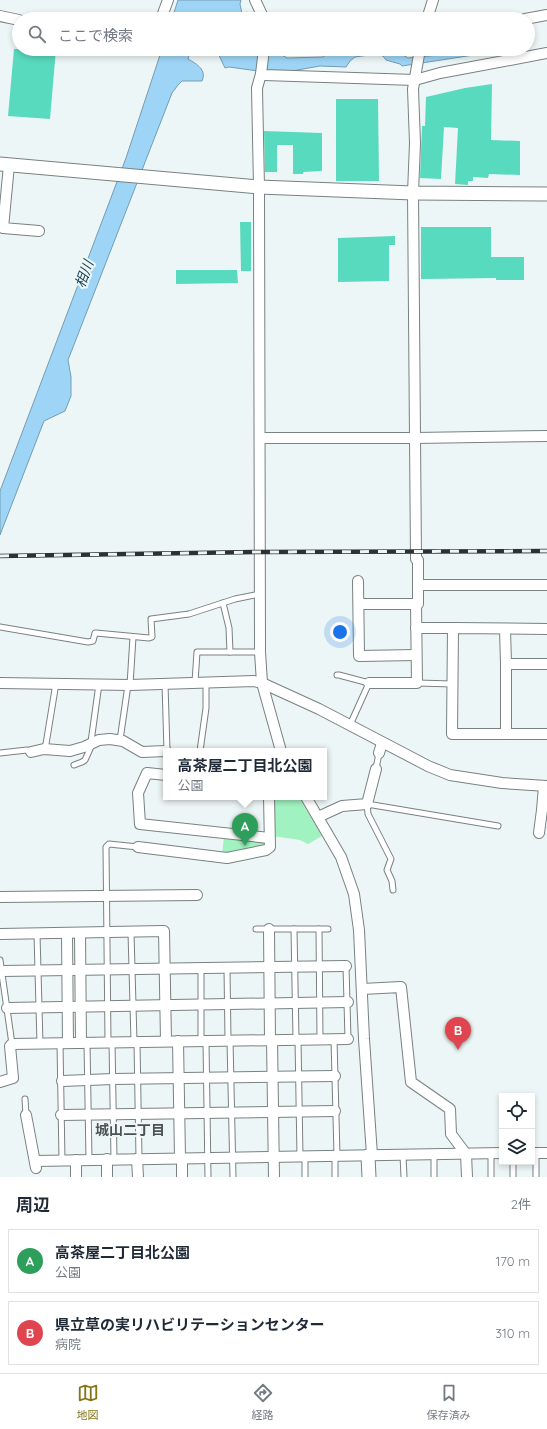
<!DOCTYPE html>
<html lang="ja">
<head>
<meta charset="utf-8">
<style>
	:root { --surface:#fff; --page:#f2f2f3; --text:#1f2937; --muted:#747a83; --line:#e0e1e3; --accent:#847417 }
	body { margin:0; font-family:Quicksand,"Noto Sans JP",sans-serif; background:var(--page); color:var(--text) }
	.controls { position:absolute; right:12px; bottom:12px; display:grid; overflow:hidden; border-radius:0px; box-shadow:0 2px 6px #0003 }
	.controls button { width:36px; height:36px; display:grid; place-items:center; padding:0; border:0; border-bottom:1px solid var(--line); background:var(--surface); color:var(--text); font:20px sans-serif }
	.you { position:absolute; left:340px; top:632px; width:14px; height:14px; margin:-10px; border:3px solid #fff; border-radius:50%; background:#1a73e8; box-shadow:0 0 0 6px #1a73e833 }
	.badge { display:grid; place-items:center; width:26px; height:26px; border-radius:50%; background:var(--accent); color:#fff; font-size:13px; font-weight:700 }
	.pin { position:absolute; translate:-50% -33px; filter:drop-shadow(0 1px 2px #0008) }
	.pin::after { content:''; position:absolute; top:21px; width:14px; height:12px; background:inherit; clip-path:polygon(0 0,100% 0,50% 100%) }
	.popup { position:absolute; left:163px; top:748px; width:164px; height:52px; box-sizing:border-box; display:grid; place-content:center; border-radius:0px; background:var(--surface); filter:drop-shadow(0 1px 3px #0005); font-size:13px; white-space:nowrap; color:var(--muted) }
	.popup b { font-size:15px; color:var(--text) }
	.popup::after { content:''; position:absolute; left:50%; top:100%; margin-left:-8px; border:8px solid transparent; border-top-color:var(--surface) }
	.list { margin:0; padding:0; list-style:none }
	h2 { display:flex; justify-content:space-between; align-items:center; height:52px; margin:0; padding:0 16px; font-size:17px }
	h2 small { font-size:13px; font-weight:400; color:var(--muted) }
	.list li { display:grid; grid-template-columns:26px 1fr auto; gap:12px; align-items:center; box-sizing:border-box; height:64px; margin:0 8px 8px; padding:0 8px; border:1px solid var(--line); border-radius:0px }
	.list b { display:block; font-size:15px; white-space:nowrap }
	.list p { margin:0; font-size:13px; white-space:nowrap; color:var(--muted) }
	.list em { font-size:13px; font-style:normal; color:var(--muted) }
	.icon { flex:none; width:22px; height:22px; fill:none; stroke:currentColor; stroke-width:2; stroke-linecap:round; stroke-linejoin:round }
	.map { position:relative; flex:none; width:547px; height:1177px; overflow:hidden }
	.search { position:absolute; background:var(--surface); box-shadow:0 2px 6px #0003; left:12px; right:12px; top:12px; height:44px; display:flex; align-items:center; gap:10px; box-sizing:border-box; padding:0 14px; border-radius:22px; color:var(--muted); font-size:15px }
	.sheet { height:196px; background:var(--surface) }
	nav { display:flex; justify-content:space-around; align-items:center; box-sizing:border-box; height:56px; border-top:1px solid var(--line); background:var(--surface); font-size:11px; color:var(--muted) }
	nav a { display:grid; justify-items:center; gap:2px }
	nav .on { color:var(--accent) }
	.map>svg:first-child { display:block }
	.green { fill:#a1f2c1 }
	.water { fill:#9ed5f6; stroke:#749cb3 }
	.building { fill:#58dabe }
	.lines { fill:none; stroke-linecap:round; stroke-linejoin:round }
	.service-casing { stroke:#798181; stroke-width:7 }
	.minor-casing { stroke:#798181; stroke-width:12 }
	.tertiary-casing { stroke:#798181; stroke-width:15 }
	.service { stroke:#fff; stroke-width:5 }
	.minor { stroke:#fff; stroke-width:10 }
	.tertiary { stroke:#fff; stroke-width:13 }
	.rail-casing { stroke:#2c3131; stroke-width:4.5 }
	.rail { stroke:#edf6f6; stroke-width:3; stroke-dasharray:9; stroke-linecap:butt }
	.labels { text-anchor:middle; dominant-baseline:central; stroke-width:4; stroke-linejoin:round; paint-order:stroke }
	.water-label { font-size:14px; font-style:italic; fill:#143f55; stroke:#edf6f6 }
	.neighbourhood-label { font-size:14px; font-weight:bold; fill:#4a5252; stroke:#edf6f6 }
</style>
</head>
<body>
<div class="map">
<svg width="547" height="1177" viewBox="0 0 547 1177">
	<rect width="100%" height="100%" fill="#edf6f6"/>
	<g class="green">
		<path d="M271,797H299L322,836L308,844L300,840L272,836Z"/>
		<path d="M224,836L265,840L267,845L222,855Z"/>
	</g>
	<g class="water">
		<path d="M178,0H241L240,4L242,14L247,12L250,19H172Z"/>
		<path d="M162,49H191L188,59C197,64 207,70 202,81H182L178,85L172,93L68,360L71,377V396L65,411L44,421L0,535V491L126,158Z"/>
		<path d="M216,49H280V54L287,58L323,57L333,49H393L408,58L459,53L478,49H513L402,66L400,64L386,60L383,56L376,54L355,57L350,61L346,67L320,66L286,72L258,71L229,67L225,68Z"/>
	</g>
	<g class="building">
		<path d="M14,49H56L50,119L8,116Z"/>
		<path d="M492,84L491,140L520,141V175L489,174L488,178L473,177V181H468V185L455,184L458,128L444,127L441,179L420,178L422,126H425L426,97L465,88Z"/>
		<path d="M336,99H378L379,181H336Z"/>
		<path d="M264,131L322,133V171L303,172V174H293V145H277V172H265Z"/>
		<path d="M240,222H251V271H241Z"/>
		<path d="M421,227H491V257H524V280H496V278L421,279Z"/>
		<path d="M395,236V245H389V281L338,282V238Z"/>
		<path d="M176,270H237L238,283L176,284Z"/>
	</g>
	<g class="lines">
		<g class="service-casing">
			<g id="service">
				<path d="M223,603L229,628L230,652"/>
				<path d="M0,627L88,642L93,641L95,633H96L149,638L152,637L151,619L189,614L235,599L260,594"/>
				<path d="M337,675H339L369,683L350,725"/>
				<path d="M195,682L197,652H260"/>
				<path d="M417,683L453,684"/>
				<path d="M165,684L167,751"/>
				<path d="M130,685L133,637"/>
				<path d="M120,740L128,685"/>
				<path d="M43,749L46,744L56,683"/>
				<path d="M200,751L206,708V682"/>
				<path d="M0,753L27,750L31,752"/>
				<path d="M74,765L82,762L85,760L90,749L99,684"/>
				<path d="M376,769L379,753"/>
				<path d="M393,890L392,881L387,870L391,859L368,814L367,804L498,826"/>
				<path d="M256,929H328"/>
				<path d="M294,929L296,1039"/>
				<path d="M319,929L320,1039"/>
				<path d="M131,932L134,1042"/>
				<path d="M37,934L40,1044"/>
				<path d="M0,960L12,1044"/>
				<path d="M346,966L348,1039"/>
				<path d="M201,968V1041"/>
				<path d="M227,968L228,1040"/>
				<path d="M298,1039L300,1157"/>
				<path d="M334,1039L337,1156"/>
				<path d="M230,1040L233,1177"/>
				<path d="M206,1041L208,1177"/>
				<path d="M108,1042L106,847L109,844L138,847"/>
				<path d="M112,1042L114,1159"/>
				<path d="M137,1042L139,1159"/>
				<path d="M60,1043L62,1161"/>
				<path d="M87,1043L89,1160"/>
				<path d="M25,1099L26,1115"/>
				<path d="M536,1153V1177"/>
				<path d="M434,1154V1177"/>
				<path d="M491,1154V1177"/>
				<path d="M403,1155L404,1177"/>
				<path d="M335,1156V1177"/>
				<path d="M305,1157V1177"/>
				<path d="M513,1162V1177"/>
			</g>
		</g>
		<g class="minor-casing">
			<g id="minor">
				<path d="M255,0L264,19"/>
				<path d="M0,16L19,20"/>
				<path d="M161,19L168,0"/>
				<path d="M427,19L433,0"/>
				<path d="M525,19L547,15"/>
				<path d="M264,49L261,74L257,88L259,187L260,652L262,683L281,751"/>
				<path d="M261,74L264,75L415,80L440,73L547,53"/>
				<path d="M9,165L3,228L39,231"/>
				<path d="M260,438H415L547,436"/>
				<path d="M358,581L359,656L416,655"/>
				<path d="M418,585H547"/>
				<path d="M359,604H416"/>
				<path d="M416,628H453"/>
				<path d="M505,629L506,664H547"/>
				<path d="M547,629L453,628L452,734H547"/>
				<path d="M506,664V734"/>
				<path d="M0,683L130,685L254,681L262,683L319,709L428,766L450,775L502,783L547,786"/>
				<path d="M369,683H417L416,604H418V560L416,559L413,193L415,143L413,89L420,49"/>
				<path d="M31,752L44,749L70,751L84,747L99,740L110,739L123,741L142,752L166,751"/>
				<path d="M379,753L382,743"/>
				<path d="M166,775L147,773L138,793L140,824L269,838"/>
				<path d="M306,797L341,857L354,894L359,930L364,1039L372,1155"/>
				<path d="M318,817L342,806L367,804L376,769"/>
				<path d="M539,833L542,810L544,786"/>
				<path d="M138,847L227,858L266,850L270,847L269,797"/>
				<path d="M0,897L197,895"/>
				<path d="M269,929L270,1040"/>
				<path d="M67,933L68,1043"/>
				<path d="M80,933L81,1043"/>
				<path d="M0,934L164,931L166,1041"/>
				<path d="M2,971L346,966"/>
				<path d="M362,989L401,987L411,1082L450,1109L451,1134L466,1154L467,1177"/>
				<path d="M7,1008L348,1002"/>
				<path d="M272,1039L274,1177"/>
				<path d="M178,1041L180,1158"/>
				<path d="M62,1081L113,1079L335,1076"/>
				<path d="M0,1082L13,1078L10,1046L12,1044L348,1039"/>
				<path d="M26,1115L36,1168"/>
				<path d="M61,1115L335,1111"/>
				<path d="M532,1153H547"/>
				<path d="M182,1158V1177"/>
				<path d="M137,1159L138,1177"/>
				<path d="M76,1160V1177"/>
				<path d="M35,1161L502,1153"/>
				<path d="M107,1177V1159"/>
			</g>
		</g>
		<g class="tertiary-casing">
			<g id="tertiary">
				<path d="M0,164L259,187L413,193L547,194"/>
				<path d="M368,1156L369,1177"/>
			</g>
		</g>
		<use href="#service" class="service"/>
		<use href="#minor" class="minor"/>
		<use href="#tertiary" class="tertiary"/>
		<g class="rail-casing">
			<path id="rail" d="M0,556L259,552L547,551"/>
		</g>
		<use href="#rail" class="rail"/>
	</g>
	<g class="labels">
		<g class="water-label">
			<text transform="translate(84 274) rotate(-70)">相川</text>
		</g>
		<g class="neighbourhood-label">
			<text x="130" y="1130">城山二丁目</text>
		</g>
	</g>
</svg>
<div class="controls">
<button><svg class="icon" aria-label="locate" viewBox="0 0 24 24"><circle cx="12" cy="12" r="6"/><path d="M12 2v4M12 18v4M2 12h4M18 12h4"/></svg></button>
<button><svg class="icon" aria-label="layers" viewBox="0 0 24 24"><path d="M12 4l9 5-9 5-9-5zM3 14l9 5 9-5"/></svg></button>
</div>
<div class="you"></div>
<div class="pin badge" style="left:245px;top:846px;background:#2e9e5b">A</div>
<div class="popup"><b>高茶屋二丁目北公園</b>公園</div>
<div class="pin badge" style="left:458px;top:1050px;background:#e0444e">B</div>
<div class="search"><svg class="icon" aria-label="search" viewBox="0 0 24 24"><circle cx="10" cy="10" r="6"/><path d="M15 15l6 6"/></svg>ここで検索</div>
</div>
<section class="sheet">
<h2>周辺<small>2件</small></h2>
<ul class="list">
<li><span class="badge" style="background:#2e9e5b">A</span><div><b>高茶屋二丁目北公園</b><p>公園</p></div><em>170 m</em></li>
<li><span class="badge" style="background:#e0444e">B</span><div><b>県立草の実リハビリテーションセンター</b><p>病院</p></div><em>310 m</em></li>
</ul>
</section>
<nav>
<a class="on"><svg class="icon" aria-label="map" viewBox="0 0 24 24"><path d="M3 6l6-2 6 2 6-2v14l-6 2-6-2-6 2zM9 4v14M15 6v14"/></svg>地図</a>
<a><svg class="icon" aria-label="directions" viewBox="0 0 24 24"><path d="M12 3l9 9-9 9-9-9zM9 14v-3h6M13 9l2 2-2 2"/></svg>経路</a>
<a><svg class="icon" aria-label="saved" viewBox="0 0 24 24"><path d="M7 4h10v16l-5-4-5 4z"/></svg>保存済み</a>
</nav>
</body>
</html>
